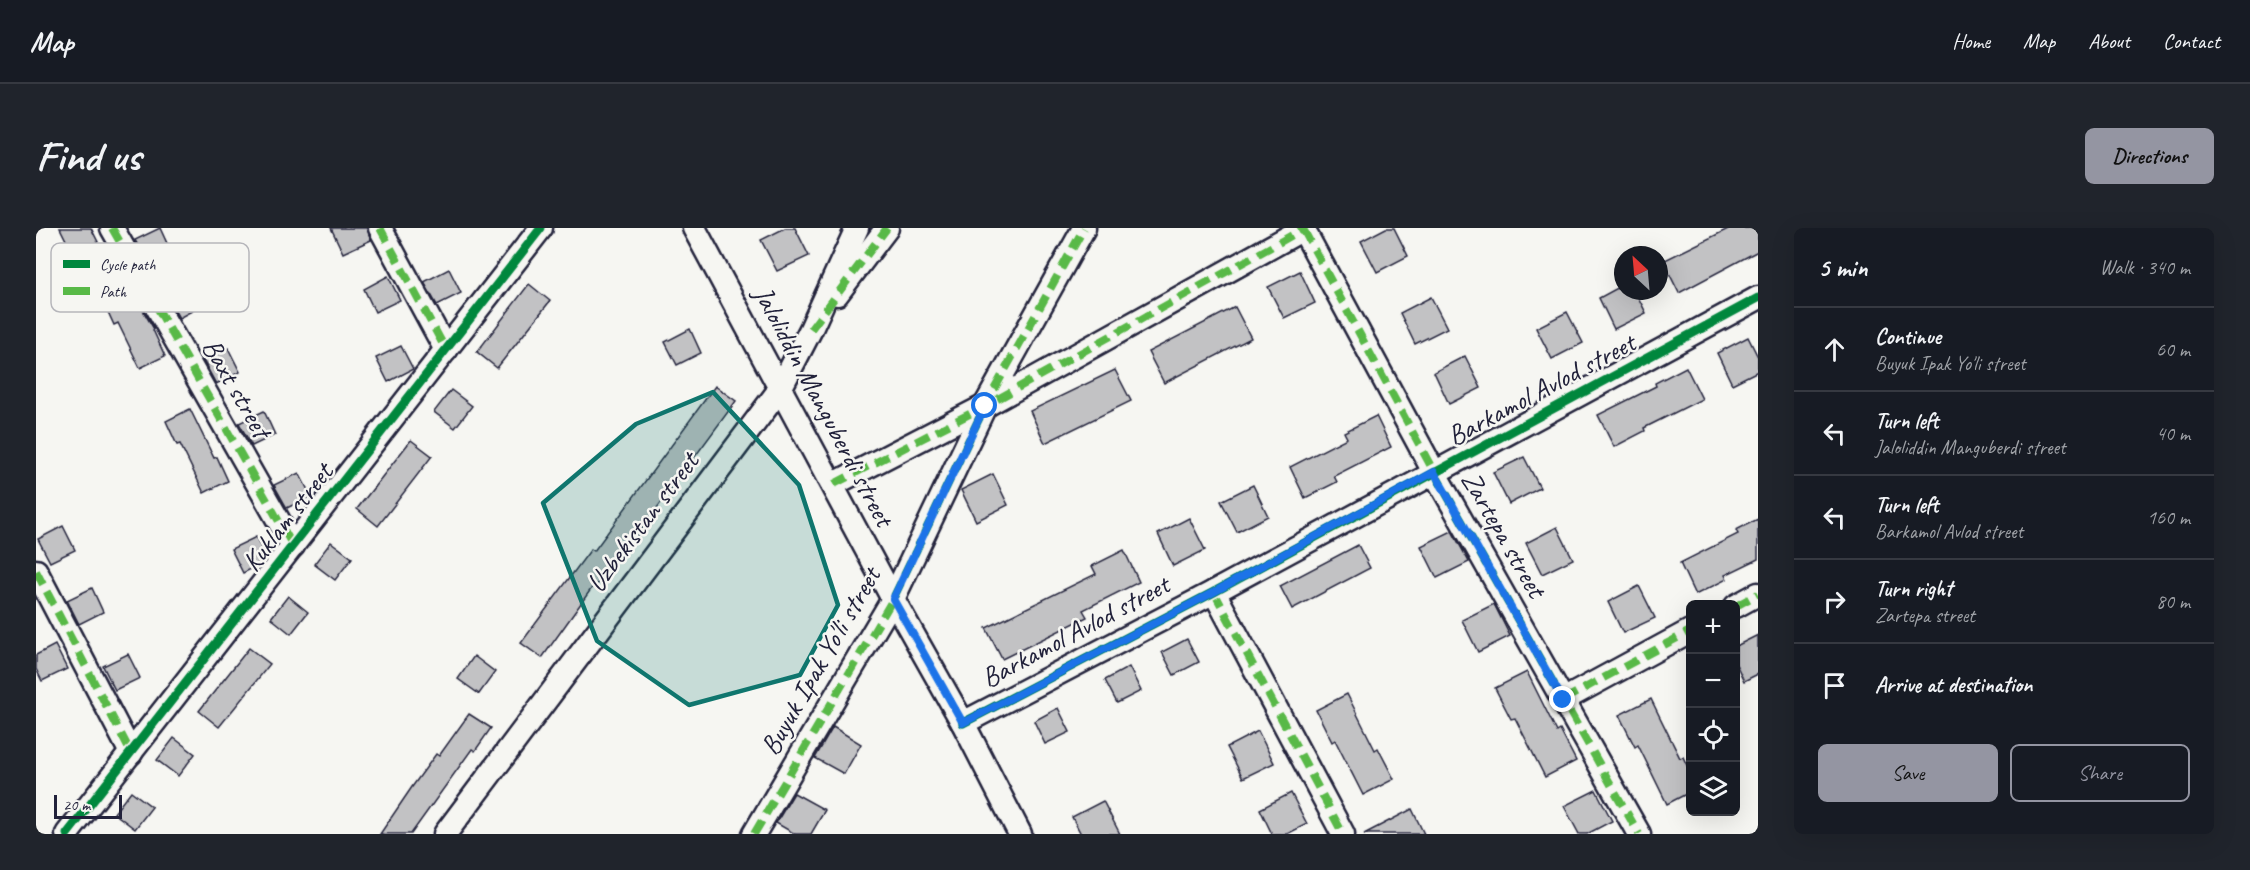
<!DOCTYPE html>
<html lang="en">
<head>
<meta charset="utf-8">
<style>
	:root { --surface:#171b24; --page:#20242c; --text:#f1f3f6; --muted:#9ea1a6; --line:#363941; --accent:#9495a2 }
	body { margin:0; font-family:Caveat,sans-serif; background:var(--page); color:var(--text) }
	.controls { position:absolute; right:18px; bottom:18px; display:grid; overflow:hidden; border-radius:9px; box-shadow:0 6px 24px #0002 }
	.controls button { width:54px; height:54px; display:grid; place-items:center; padding:0; border:0; border-bottom:2px solid var(--line); background:var(--surface); color:var(--text); font:30px sans-serif }
	.compass { position:absolute; left:1578px; top:18px; width:54px; height:54px; border-radius:50%; background:var(--surface); box-shadow:0 6px 24px #0002; rotate:334deg }
	.scale { position:absolute; left:18px; bottom:15px; width:68px; box-sizing:border-box; padding-left:6px; border:3px solid #22223b; border-top:0; font-size:16px; line-height:21px; white-space:nowrap; color:#22223b; -webkit-text-stroke:4px #f6f6f2; paint-order:stroke }
	.stop { position:absolute; width:18px; height:18px; margin:-14px; border:4px solid #1a73e8; border-radius:50%; background:#fff }
	.stop.end { background:#1a73e8; border-color:#fff; box-shadow:0 2px 6px #0008 }
	.list { margin:0; padding:0; list-style:none }
	h2 { display:flex; justify-content:space-between; align-items:center; height:78px; margin:0; padding:0 24px; font-size:26px }
	h2 small { font-size:20px; font-weight:400; color:var(--muted) }
	.list li { display:grid; grid-template-columns:39px 1fr auto; gap:18px; align-items:center; box-sizing:border-box; height:84px; padding:0 24px; border-top:2px solid var(--line) }
	.list b { display:block; font-size:22px; white-space:nowrap }
	.list p { margin:0; font-size:20px; white-space:nowrap; color:var(--muted) }
	.list em { font-size:20px; font-style:normal; color:var(--muted) }
	.actions { display:flex; gap:12px; padding:18px 24px }
	.actions a { flex:1; padding:14px 0; border:2px solid var(--accent); border-radius:9px; text-align:center; font-size:21px; color:var(--accent) }
	.actions .main { background:var(--accent); color:#111 }
	.icon { flex:none; width:33px; height:33px; fill:none; stroke:currentColor; stroke-width:2; stroke-linecap:round; stroke-linejoin:round }
	.map { position:relative; flex:none; width:1722px; height:606px; overflow:hidden; border-radius:9px }
	header { display:flex; align-items:center; gap:36px; box-sizing:border-box; height:84px; padding:0 30px; background:var(--surface); border-bottom:2px solid var(--line) }
	header strong { font-size:28px }
	nav { display:flex; gap:33px; margin-inline-start:auto; font-size:21px }
	.intro { display:flex; align-items:center; justify-content:space-between; box-sizing:border-box; height:144px; padding:0 36px }
	h1 { margin:0; font-size:42px }
	.button { padding:15px 27px; border-radius:9px; background:var(--accent); color:#111; font-size:21px; font-weight:700 }
	main { display:flex; gap:36px; padding:0 36px }
	aside { flex:1; background:var(--surface); border-radius:9px; box-shadow:0 6px 24px #0002 }
	.map>svg:first-child { display:block }
	.building { fill:#c2c2c4; stroke:#22223b; stroke-width:1.5 }
	.lines { fill:none; stroke-linecap:round; stroke-linejoin:round }
	.minor-casing { stroke:#22223b; stroke-width:27 }
	.minor { stroke:#f6f6f2; stroke-width:22 }
	.quiet { stroke:#58b947; stroke-width:8; stroke-dasharray:15 8; stroke-linecap:butt }
	.cycleway-casing { stroke:#f6f6f2; stroke-width:13 }
	.cycleway { stroke:#00873e; stroke-width:9 }
	.route { stroke:#1a73e8; stroke-width:8 }
	.marked { fill:#0f766e; fill-opacity:0.2; stroke:#0f766e; stroke-width:4.5; stroke-linejoin:round }
	.labels { text-anchor:middle; dominant-baseline:central; stroke-width:5; stroke-linejoin:round; paint-order:stroke }
	.street-label { font-size:28px; fill:#22223b; stroke:#f6f6f2 }
	.key { fill:#f6f6f2; stroke:#b6b6bb; stroke-width:1.5 }
	.key-label { font-size:16px; fill:#22223b }
</style>
</head>
<body>
<header>
<strong>Map</strong>
<nav><a>Home</a><a>Map</a><a>About</a><a>Contact</a></nav>
</header>
<div class="intro"><h1>Find us</h1><a class="button">Directions</a></div>
<main>
<div class="map">
<svg width="1722" height="606" viewBox="0 0 1722 606">
	<rect width="100%" height="100%" fill="#f6f6f2"/>
	<filter id="ink" filterUnits="userSpaceOnUse"><feTurbulence type="fractalNoise" baseFrequency=".0167" numOctaves="2"/><feDisplacementMap in="SourceGraphic" scale="12" xChannelSelector="R" yChannelSelector="G"/><feConvolveMatrix kernelMatrix="1 2 1 2 8 2 1 2 1" color-interpolation-filters="sRGB"/></filter>
	<g filter="url(#ink)">
		<g class="building">
			<path d="M24,0H55L62,14L37,26Z"/>
			<path d="M124,0L135,24L112,35L99,12Z"/>
			<path d="M295,0H331L335,12L307,25Z"/>
			<path d="M749,0H759L773,28L741,43L725,12Z"/>
			<path d="M1350,0H1358L1372,28L1341,44L1325,13Z"/>
			<path d="M1694,0H1722V23L1643,65L1627,33Z"/>
			<path d="M413,41L425,65L401,77L388,54Z"/>
			<path d="M1264,43L1279,75L1248,90L1232,59Z"/>
			<path d="M352,48L364,72L339,84L328,61Z"/>
			<path d="M156,54L167,77L143,90L130,67Z"/>
			<path d="M493,56L514,73L461,140L441,124Z"/>
			<path d="M1587,57V63H1599L1610,85L1578,101L1563,70Z"/>
			<path d="M92,61L101,81L105,79L118,101L117,102L129,128L104,140L82,95L78,97L67,73Z"/>
			<path d="M1395,69L1411,100L1379,116L1364,85Z"/>
			<path d="M1199,79L1215,110L1128,155L1112,124Z"/>
			<path d="M1531,84L1547,115L1516,131L1500,100Z"/>
			<path d="M654,101L665,125L641,137L629,114Z"/>
			<path d="M1712,109L1722,129V143L1696,156L1681,125Z"/>
			<path d="M365,118L377,141L352,154L340,130Z"/>
			<path d="M192,120L204,144L180,156L167,132Z"/>
			<path d="M1429,128L1445,160L1413,176L1398,144Z"/>
			<path d="M1650,139L1666,171L1608,200L1609,203L1578,219L1562,187L1620,158L1619,155Z"/>
			<path d="M1079,142L1095,173L1009,215L994,183Z"/>
			<path d="M679,158L700,173L593,318L590,316L560,358L558,357L506,430L485,415L555,321L558,323Z"/>
			<path d="M415,162L436,178L419,200L398,184Z"/>
			<path d="M154,181L178,230L181,229L192,253L168,265L144,216L141,217L130,193Z"/>
			<path d="M228,183L239,207L216,218L203,195Z"/>
			<path d="M1340,188L1355,219L1298,248L1301,254L1269,270L1254,239L1311,210L1308,204Z"/>
			<path d="M375,212L396,228L342,298L321,281Z"/>
			<path d="M1488,229L1504,260L1473,276L1457,244Z"/>
			<path d="M263,245L275,268L251,280L238,257Z"/>
			<path d="M957,246L972,277L940,293L925,262Z"/>
			<path d="M1217,257L1232,288L1201,304L1185,273Z"/>
			<path d="M1153,290L1169,322L1137,338L1122,306Z"/>
			<path d="M1722,291V331L1689,347L1691,351L1659,367L1644,335L1702,306L1700,302Z"/>
			<path d="M27,298L39,322L14,334L2,311Z"/>
			<path d="M1521,299L1537,331L1506,346L1490,315Z"/>
			<path d="M1416,303L1433,334L1401,350L1385,318Z"/>
			<path d="M220,309L230,329L225,336L207,345L195,321Z"/>
			<path d="M295,314L316,330L299,352L278,336Z"/>
			<path d="M1322,317L1334,340L1256,381L1244,358Z"/>
			<path d="M1088,322L1103,354L1047,382L1051,389L966,431L950,400L1060,346L1056,338Z"/>
			<path d="M1603,358L1619,390L1587,405L1572,374Z"/>
			<path d="M56,360L67,384L43,396L31,372Z"/>
			<path d="M252,368L272,384L255,406L235,390Z"/>
			<path d="M1458,376L1474,408L1442,424L1426,392Z"/>
			<path d="M1722,407V446L1708,453L1700,436V418Z"/>
			<path d="M1151,411L1163,434L1138,447L1126,424Z"/>
			<path d="M19,417L31,441L6,453L0,441V427Z"/>
			<path d="M213,420L234,436L183,499L163,483Z"/>
			<path d="M92,426L104,450L79,462L67,438Z"/>
			<path d="M438,428L459,444L443,466L422,451Z"/>
			<path d="M1093,439L1105,463L1081,475L1069,452Z"/>
			<path d="M1491,444L1521,504L1524,502L1540,533L1509,549L1479,490L1475,491L1459,460Z"/>
			<path d="M1311,466L1339,522L1342,520L1358,551L1327,567L1299,512L1296,514L1280,482Z"/>
			<path d="M1615,471L1644,530L1647,529L1654,544V564L1631,576L1602,517L1599,519L1583,487Z"/>
			<path d="M1022,480L1034,504L1009,516L998,493Z"/>
			<path d="M433,486L455,500L439,523L436,521L375,606H344L376,559L400,526L403,528Z"/>
			<path d="M797,499L825,516L808,546L779,530Z"/>
			<path d="M1222,503L1238,535L1207,550L1191,519Z"/>
			<path d="M138,510L159,526L142,548L121,532Z"/>
			<path d="M1560,562L1576,593L1551,606H1543L1528,578Z"/>
			<path d="M95,563L116,579L99,601L78,585Z"/>
			<path d="M758,565L789,582L775,606H759L740,595Z"/>
			<path d="M1255,565L1271,596L1251,606H1236L1224,581Z"/>
			<path d="M1067,573L1084,606H1045L1036,589Z"/>
			<path d="M1376,581L1388,606H1328Z"/>
		</g>
		<g class="lines">
			<g class="minor-casing">
				<g id="minor">
					<path d="M76,0L257,318"/>
					<path d="M344,0L410,122"/>
					<path d="M658,0L857,371L927,495L984,606"/>
					<path d="M1267,1L1398,244L1603,606"/>
					<path d="M801,66L851,0"/>
					<path d="M798,256L949,178L1269,0"/>
					<path d="M0,343L95,525"/>
					<path d="M1178,364L1307,606"/>
					<path d="M1700,378L1722,366"/>
					<path d="M1527,472L1654,403"/>
					<path d="M927,495L1178,364L1722,70"/>
					<path d="M31,606L505,0"/>
					<path d="M409,606L744,161L775,101L821,0"/>
					<path d="M718,606L857,371L949,178L1048,0"/>
				</g>
			</g>
			<use href="#minor" class="minor"/>
			<g class="quiet">
				<path d="M76,0L257,318"/>
				<path d="M344,0L410,122"/>
				<path d="M1267,1L1398,244L1603,606"/>
				<path d="M775,101L851,0"/>
				<path d="M798,256L949,178L1269,0"/>
				<path d="M0,343L95,525"/>
				<path d="M1178,364L1307,606"/>
				<path d="M1700,378L1722,366"/>
				<path d="M1527,472L1654,403"/>
				<path d="M718,606L857,371L949,178L1048,0"/>
			</g>
			<g class="cycleway-casing">
				<g id="cycleway">
					<path d="M927,495L1178,364L1722,70"/>
					<path d="M31,606L505,0"/>
				</g>
			</g>
			<use href="#cycleway" class="cycleway"/>
		</g>
	</g>
	<g class="lines" filter="url(#ink)">
		<path class="route" d="M949,178L857,371L927,495L1178,364L1398,244L1527,472"/>
	</g>
	<path class="marked" d="M677,164L763,257L802,377L764,447L653,477L561,413L507,275L600,196Z"/>
	<g class="labels">
		<g class="street-label">
			<text transform="translate(201 160) rotate(60)">Baxt street</text>
			<text transform="translate(1505 161) rotate(-28)">Barkamol Avlod street</text>
			<text transform="translate(788 178) rotate(62)">Jaloliddin Manguberdi street</text>
			<text transform="translate(251 289) rotate(-52)">Kuklam street</text>
			<text transform="translate(606 294) rotate(-53)">Uzbekistan street</text>
			<text transform="translate(1468 306) rotate(60)">Zartepa street</text>
			<text transform="translate(1039 403) rotate(-28)">Barkamol Avlod street</text>
			<text transform="translate(784 433) rotate(-60)">Buyuk Ipak Yo'li street</text>
		</g>
	</g>
	<rect x="15" y="15" width="198" height="69" rx="9" class="key"/>
	<rect x="27" y="32" width="27" height="8" fill="#00873e"/>
	<rect x="27" y="59" width="27" height="8" fill="#58b947"/>
	<g class="key-label">
		<text x="64" y="42">Cycle path</text>
		<text x="64" y="69">Path</text>
	</g>
</svg>
<div class="controls">
<button>+</button>
<button>−</button>
<button><svg class="icon" aria-label="locate" viewBox="0 0 24 24"><circle cx="12" cy="12" r="6"/><path d="M12 2v4M12 18v4M2 12h4M18 12h4"/></svg></button>
<button><svg class="icon" aria-label="layers" viewBox="0 0 24 24"><path d="M12 4l9 5-9 5-9-5zM3 14l9 5 9-5"/></svg></button>
</div>
<svg class="compass" viewBox="-18 -18 36 36"><path d="M0-13l5 13h-10z" fill="#e53935"/><path d="M0 13l5-13h-10z" fill="#9ea1a6"/></svg>
<div class="scale">20 m</div>
<div class="stop" style="left:949px;top:178px"></div>
<div class="stop end" style="left:1527px;top:472px"></div>
</div>
<aside>
<h2>5 min<small>Walk · 340 m</small></h2>
<ul class="list">
<li><svg class="icon" aria-label="ahead" viewBox="0 0 24 24"><path d="M12 20V5M6 11l6-6 6 6"/></svg><div><b>Continue</b><p>Buyuk Ipak Yo'li street</p></div><em>60 m</em></li>
<li><svg class="icon" aria-label="left" viewBox="0 0 24 24"><path d="M17 20v-9H6M10 6l-5 5 5 5"/></svg><div><b>Turn left</b><p>Jaloliddin Manguberdi street</p></div><em>40 m</em></li>
<li><svg class="icon" aria-label="left" viewBox="0 0 24 24"><path d="M17 20v-9H6M10 6l-5 5 5 5"/></svg><div><b>Turn left</b><p>Barkamol Avlod street</p></div><em>160 m</em></li>
<li><svg class="icon" aria-label="right" viewBox="0 0 24 24"><path d="M7 20v-9h11M14 6l5 5-5 5"/></svg><div><b>Turn right</b><p>Zartepa street</p></div><em>80 m</em></li>
<li><svg class="icon" aria-label="arrive" viewBox="0 0 24 24"><path d="M6 21V4h12l-3 4 3 4H6"/></svg><div><b>Arrive at destination</b></div></li>
</ul>
<div class="actions"><a class="main">Save</a><a>Share</a></div>
</aside>
</main>
</body>
</html>
